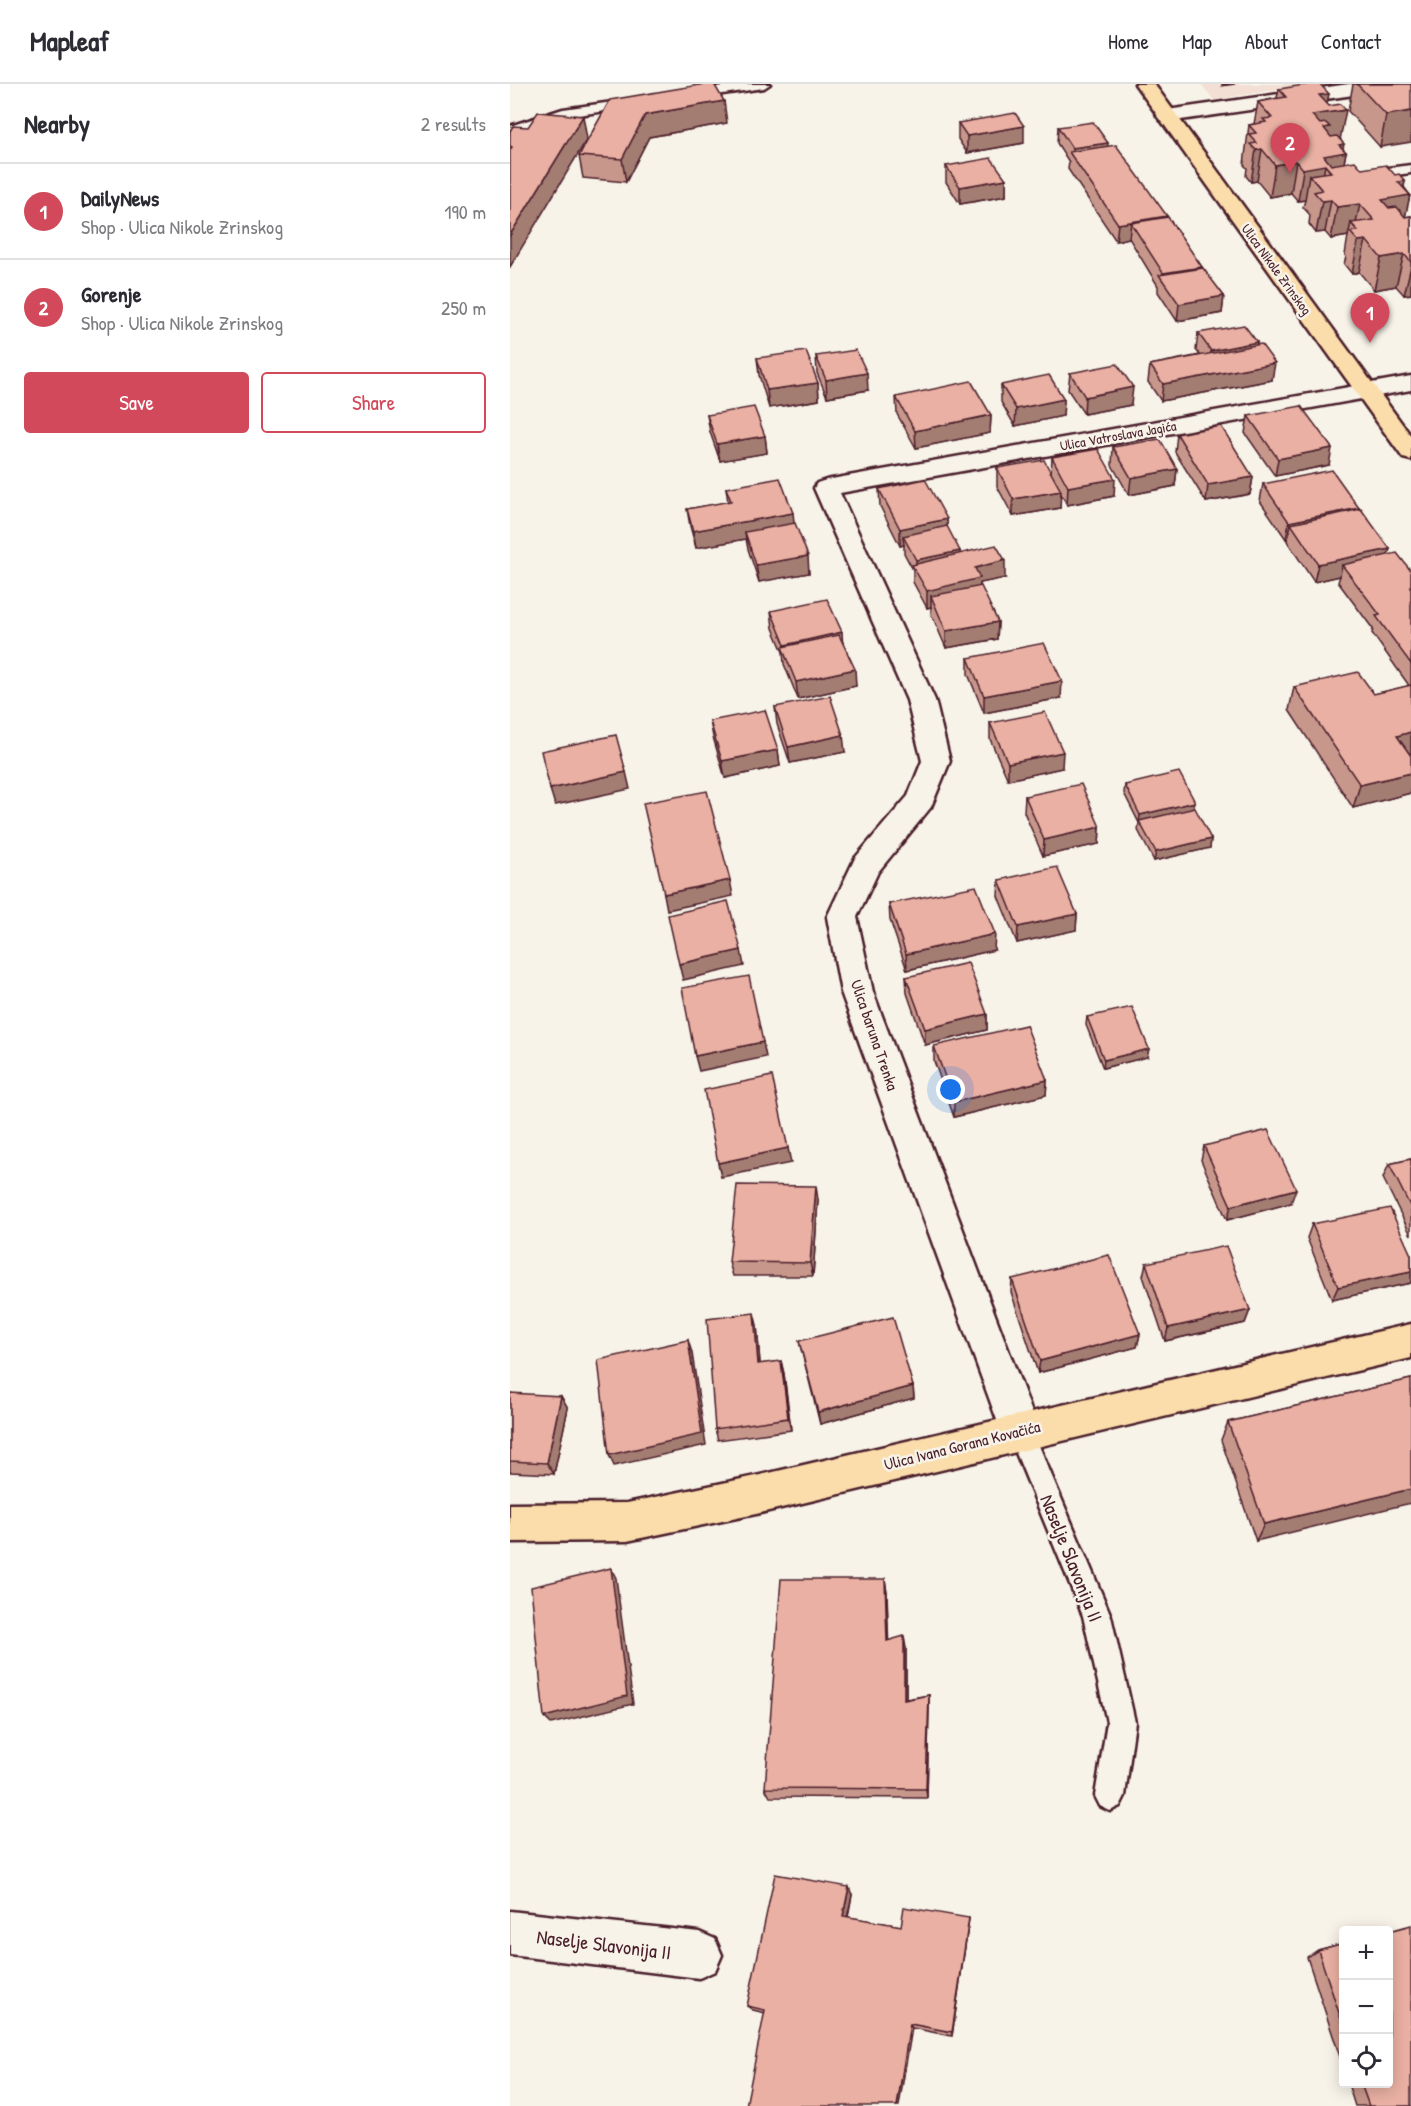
<!DOCTYPE html>
<html lang="en">
<head>
<meta charset="utf-8">
<style>
	:root { --surface:#fff; --page:#f2f2f3; --text:#2b2b33; --muted:#7c7c81; --line:#e1e1e2; --accent:#d1495b }
	body { margin:0; font-family:"Patrick Hand",sans-serif; background:var(--page); color:var(--text) }
	.controls { position:absolute; right:18px; bottom:18px; display:grid; overflow:hidden; border-radius:6px; box-shadow:0 3px 15px #0003 }
	.controls button { width:54px; height:54px; display:grid; place-items:center; padding:0; border:0; border-bottom:2px solid var(--line); background:var(--surface); color:var(--text); font:30px sans-serif }
	.you { position:absolute; left:441px; top:1006px; width:21px; height:21px; margin:-15px; border:4px solid #fff; border-radius:50%; background:#1a73e8; box-shadow:0 0 0 9px #1a73e833 }
	.badge { display:grid; place-items:center; width:39px; height:39px; border-radius:50%; background:var(--accent); color:#fff; font-size:20px; font-weight:700 }
	.pin { position:absolute; translate:-50% -50px; filter:drop-shadow(0 2px 3px #0008) }
	.pin::after { content:''; position:absolute; top:32px; width:21px; height:18px; background:inherit; clip-path:polygon(0 0,100% 0,50% 100%) }
	.list { margin:0; padding:0; list-style:none }
	h2 { display:flex; justify-content:space-between; align-items:center; height:78px; margin:0; padding:0 24px; font-size:26px }
	h2 small { font-size:20px; font-weight:400; color:var(--muted) }
	.list li { display:grid; grid-template-columns:39px 1fr auto; gap:18px; align-items:center; box-sizing:border-box; height:96px; padding:0 24px; border-top:2px solid var(--line) }
	.list b { display:block; font-size:22px; white-space:nowrap }
	.list p { margin:0; font-size:20px; white-space:nowrap; color:var(--muted) }
	.list em { font-size:20px; font-style:normal; color:var(--muted) }
	.actions { display:flex; gap:12px; padding:18px 24px }
	.actions a { flex:1; padding:14px 0; border:2px solid var(--accent); border-radius:6px; text-align:center; font-size:21px; color:var(--accent) }
	.actions .main { background:var(--accent); color:#fff }
	.icon { flex:none; width:33px; height:33px; fill:none; stroke:currentColor; stroke-width:2; stroke-linecap:round; stroke-linejoin:round }
	.map { position:relative; flex:none; width:901px; height:2022px; overflow:hidden }
	header { display:flex; align-items:center; gap:36px; box-sizing:border-box; height:84px; padding:0 30px; background:var(--surface); border-bottom:2px solid var(--line) }
	header strong { font-size:28px }
	nav { display:flex; gap:33px; margin-inline-start:auto; font-size:21px }
	main { display:flex }
	aside { flex:1; background:var(--surface) }
	.map>svg:first-child { display:block }
	.built { fill:#f3dfd3 }
	.lines { fill:none; stroke-linecap:round; stroke-linejoin:round }
	.lane-casing { stroke:#4a1f2b; stroke-width:5 }
	.street-casing { stroke:#4a1f2b; stroke-width:5 }
	.primary-casing { stroke:#4a1f2b; stroke-width:5 }
	.lane { fill:#f7f3e8; fill-rule:evenodd }
	.street { fill:#f7f3e8; fill-rule:evenodd }
	.primary { fill:#faddab; fill-rule:evenodd }
	.wall { fill:#c8978c; stroke:#4a1f2b; stroke-width:1.5 }
	.shaded-wall { fill:#a37b72; stroke:#4a1f2b; stroke-width:1.5 }
	.building { fill:#e9b0a3; stroke:#4a1f2b; stroke-width:1.5 }
	.labels { text-anchor:middle; dominant-baseline:central; stroke-width:5; stroke-linejoin:round; paint-order:stroke }
	.far-street-label { font-size:14px; fill:#4a1f2b; stroke:#f7f3e8 }
	.street-label { font-size:16px; fill:#4a1f2b; stroke:#f7f3e8 }
	.near-street-label { font-size:20px; fill:#4a1f2b; stroke:#f7f3e8 }
</style>
</head>
<body>
<header>
<strong>Mapleaf</strong>
<nav><a>Home</a><a>Map</a><a>About</a><a>Contact</a></nav>
</header>
<main>
<aside>
<h2>Nearby<small>2 results</small></h2>
<ul class="list">
<li><span class="badge">1</span><div><b>DailyNews</b><p>Shop · Ulica Nikole Zrinskog</p></div><em>190 m</em></li>
<li><span class="badge">2</span><div><b>Gorenje</b><p>Shop · Ulica Nikole Zrinskog</p></div><em>250 m</em></li>
</ul>
<div class="actions"><a class="main">Save</a><a>Share</a></div>
</aside>
<div class="map">
<svg width="901" height="2022" viewBox="0 0 901 2022">
	<rect width="100%" height="100%" fill="#f7f3e8"/>
	<filter id="ink" filterUnits="userSpaceOnUse"><feTurbulence type="fractalNoise" baseFrequency=".0167" numOctaves="2"/><feDisplacementMap in="SourceGraphic" scale="12" xChannelSelector="R" yChannelSelector="G"/><feConvolveMatrix kernelMatrix="1 2 1 2 8 2 1 2 1" color-interpolation-filters="sRGB"/></filter>
	<g filter="url(#ink)">
		<path class="built" d="M691,0H799L704,16Z"/>
		<g class="lines">
			<g class="lane-casing">
				<g id="lane">
					<path d="M227,0H260L254,4L178,15L172,11L178,7Z"/>
					<path d="M124,15L130,19L129,22L55,33L0,50V42L53,25Z"/>
					<path d="M901,81V89L870,93L863,89L870,85Z"/>
					<path d="M510,1335L519,1338L601,1532L625,1638L615,1712L610,1722L600,1727L590,1722L585,1712L597,1638L573,1532L497,1347L501,1338Z"/>
				</g>
			</g>
			<g class="street-casing">
				<g id="street">
					<path d="M839,0H887L885,4L878,6L657,38L650,36L647,32L650,28L657,26Z"/>
					<path d="M901,292V306L330,409L425,616L440,677L421,723L368,788L347,833L363,908L529,1347L523,1360L510,1365L497,1360L491,1347L331,908L317,833L345,774L398,712L412,677L397,616L304,404L307,399L316,396Z"/>
					<path d="M0,1827L189,1848L205,1855L212,1871L205,1887L189,1894L0,1871Z"/>
				</g>
			</g>
			<g class="primary-casing">
				<g id="primary">
					<path d="M625,0H644L901,352V376L893,374Z"/>
					<path d="M901,1240V1274L246,1430L117,1457L0,1458V1420L117,1419L246,1392Z"/>
				</g>
			</g>
			<use href="#lane" class="lane"/>
			<use href="#street" class="street"/>
			<use href="#primary" class="primary"/>
		</g>
		<g class="wall">
			<path d="M843,0H901L870,63L838,27Z"/>
			<path d="M769,5L817,20L831,56L833,65L836,68L834,79L852,85L885,91L895,97L894,103L900,111L895,133L901,132V210L894,211L886,202L864,206L849,188L842,190L834,180L836,173L835,171L838,152L821,155L815,148L806,149L799,140L800,131L793,123L795,116L788,117L781,109L760,113L747,97L741,98L736,92L737,84L734,81L735,72L739,41L744,40L748,18L767,14Z"/>
			<path d="M100,16L217,39L139,53L116,98L73,94L69,72Z"/>
			<path d="M448,39L514,59L457,69L448,55Z"/>
			<path d="M548,43L597,62L657,132V133L692,183V184L714,212L712,229L667,237L648,208V202L619,154L606,157L558,85L559,78L547,59Z"/>
			<path d="M436,82L496,95V112L450,120L436,98Z"/>
			<path d="M688,249L747,258V261L762,296L651,317L638,298L640,281L690,271L686,266Z"/>
			<path d="M306,272L358,306L317,313L307,289Z"/>
			<path d="M247,274L308,299L309,316L259,324L249,291Z"/>
			<path d="M560,289L621,321L574,330L558,306Z"/>
			<path d="M491,301L554,315L553,332L505,342L491,318Z"/>
			<path d="M386,313L481,331L480,349L406,364L387,330Z"/>
			<path d="M197,331L255,352L257,369L210,377L200,348Z"/>
			<path d="M738,332L819,381L765,392L735,349Z"/>
			<path d="M667,350L743,393L740,410L696,418L665,368Z"/>
			<path d="M603,363L667,385L665,402L619,411L602,381Z"/>
			<path d="M542,373L604,412L557,421L550,408V424L503,432L487,402V384L541,390Z"/>
			<path d="M753,400L849,424V426L878,471L901,487V669L900,670L901,672V709L843,724L779,626L784,603L864,610L898,602V600L862,549L863,545L828,498L830,492L804,498L777,457L778,455H776L750,417Z"/>
			<path d="M216,404L284,439L299,489L249,498L238,465L236,455L186,464L180,442L177,425L218,418Z"/>
			<path d="M369,405L437,435V443L450,469L495,494L470,499V503L488,538L487,555L436,564L421,529V523L417,524L403,498V486L394,469V461L390,462L370,422Z"/>
			<path d="M261,527L333,558L346,602L288,615L274,580L273,568L263,544Z"/>
			<path d="M458,574L551,614L474,629L458,590Z"/>
			<path d="M265,623L335,668L280,679L267,640Z"/>
			<path d="M200,637L268,666L270,682L215,694L203,653Z"/>
			<path d="M480,639L552,684L498,696L480,655Z"/>
			<path d="M615,701L685,718L683,725L701,755L700,764L644,777L628,746L629,739L614,709Z"/>
			<path d="M515,712L590,743L589,760L533,772L514,728Z"/>
			<path d="M489,796L567,830L566,846L507,859L488,812Z"/>
			<path d="M379,820L484,866L397,886L380,836Z"/>
			<path d="M396,893L477,930V946L415,961L397,909Z"/>
			<path d="M577,933L637,973L593,984L576,941Z"/>
			<path d="M424,962L537,996L536,1011L444,1033L424,977Z"/>
			<path d="M694,1062L781,1119L717,1136L691,1076Z"/>
			<path d="M901,1075V1151L873,1094L879,1080Z"/>
			<path d="M308,1116L303,1192H223L219,1178Z"/>
			<path d="M802,1140L901,1171V1199L822,1216L797,1154Z"/>
			<path d="M636,1179L740,1226L735,1239L655,1257L633,1192Z"/>
			<path d="M502,1195L630,1250L627,1263L528,1289L501,1208Z"/>
			<path d="M247,1241L250,1280L271,1277L274,1290L281,1346L208,1356L205,1345Z"/>
			<path d="M289,1257L403,1302L404,1314L310,1340Z"/>
			<path d="M901,1295L746,1457L711,1356L718,1338Z"/>
			<path d="M0,1309L58,1324L44,1390L0,1388Z"/>
			<path d="M375,1495L377,1508L378,1556L396,1564V1615L419,1611V1622L417,1714L260,1713L255,1704Z"/>
			<path d="M342,1811L338,1833L391,1842L459,1834L458,1842L442,1952L402,1944L255,1929L243,1926L237,1922Z"/>
			<path d="M834,1859V1985L797,1873L808,1866Z"/>
			<path d="M838,2000H879L901,2022H845Z"/>
		</g>
		<g class="shaded-wall">
			<path d="M712,0H725L712,2Z"/>
			<path d="M819,10L815,29L836,26L829,61L834,60L832,69L836,68L830,100L815,81L811,105L799,91L795,116L788,117L802,31L809,11Z"/>
			<path d="M214,17L217,39L139,53L116,98L112,75L135,31Z"/>
			<path d="M901,27V58L870,63L876,31Z"/>
			<path d="M73,32L77,55L0,183V151Z"/>
			<path d="M514,42V59L457,69V52Z"/>
			<path d="M598,59L596,75L561,71L562,64Z"/>
			<path d="M752,65L747,97L741,98L746,66Z"/>
			<path d="M786,77L781,109L760,113L765,81Z"/>
			<path d="M496,95V112L450,120V103Z"/>
			<path d="M895,97L892,112L900,111L893,143L872,116L888,98Z"/>
			<path d="M821,116L815,148L806,149L812,117Z"/>
			<path d="M850,120L845,144L841,139L838,152L821,155L827,123Z"/>
			<path d="M657,132L655,148L621,139L619,154L606,157L608,140Z"/>
			<path d="M856,156L849,188L842,190L848,157Z"/>
			<path d="M894,170L886,202L864,206L871,174Z"/>
			<path d="M901,182V210L894,211Z"/>
			<path d="M692,183L690,200L652,195L653,189Z"/>
			<path d="M714,212L712,229L667,237L669,220Z"/>
			<path d="M747,258L744,275L699,284L701,267Z"/>
			<path d="M765,279L762,296L651,317L653,300Z"/>
			<path d="M357,289L358,306L317,313L316,296Z"/>
			<path d="M308,299L309,316L259,324L257,306Z"/>
			<path d="M623,303L621,321L574,330L575,313Z"/>
			<path d="M554,315L553,332L505,342L506,325Z"/>
			<path d="M481,331L480,349L406,364L405,347Z"/>
			<path d="M255,352L257,369L210,377L207,360Z"/>
			<path d="M822,364L819,381L765,392L768,375Z"/>
			<path d="M667,385L665,402L619,411L621,394Z"/>
			<path d="M743,393L740,410L696,418L698,401Z"/>
			<path d="M605,395L604,412L557,421L558,403Z"/>
			<path d="M551,407L550,424L503,432V415Z"/>
			<path d="M849,424L845,441L781,440L778,455H776L779,438Z"/>
			<path d="M283,429L285,447L235,448L236,455L186,464L183,447Z"/>
			<path d="M437,435V452H393L394,461L390,462V445Z"/>
			<path d="M880,465L875,483L832,481L830,492L804,498L808,480Z"/>
			<path d="M450,467V484L406,487V476Z"/>
			<path d="M298,472L299,489L249,498L246,481Z"/>
			<path d="M495,476V494L470,499V511L421,512V523L417,524V507L465,484Z"/>
			<path d="M488,538L487,555L436,564V547Z"/>
			<path d="M332,548L333,565L276,573L275,561Z"/>
			<path d="M345,585L346,602L288,615L286,598Z"/>
			<path d="M552,597L551,614L474,629V612Z"/>
			<path d="M901,648V669L880,675L887,652Z"/>
			<path d="M333,651L335,668L280,679L278,663Z"/>
			<path d="M268,666L270,682L215,694L212,677Z"/>
			<path d="M553,668L552,684L498,696V679Z"/>
			<path d="M116,688L120,705L45,721L40,705Z"/>
			<path d="M901,689V709L843,724L850,701Z"/>
			<path d="M685,718L683,726L629,737V739L630,731Z"/>
			<path d="M590,743L589,760L533,772L534,756Z"/>
			<path d="M701,755L700,764L644,777L646,768Z"/>
			<path d="M220,796L223,812L157,826L154,810Z"/>
			<path d="M567,830L566,846L507,859L508,843Z"/>
			<path d="M485,850L484,866L397,886L396,870Z"/>
			<path d="M231,866L234,882L173,896L169,880Z"/>
			<path d="M477,930V946L415,961V945Z"/>
			<path d="M253,958L256,973L189,987L185,972Z"/>
			<path d="M639,965L637,973L593,984L594,976Z"/>
			<path d="M537,996L536,1011L444,1033V1018Z"/>
			<path d="M278,1064L281,1079L211,1093L208,1079Z"/>
			<path d="M306,1102L308,1116L303,1192L300,1179Z"/>
			<path d="M786,1105L781,1119L717,1136L721,1122Z"/>
			<path d="M901,1188V1199L822,1216L828,1203Z"/>
			<path d="M740,1226L735,1239L655,1257L658,1244Z"/>
			<path d="M244,1229L247,1241L251,1292L248,1280Z"/>
			<path d="M630,1250L627,1263L528,1289L530,1277Z"/>
			<path d="M178,1256L182,1269L196,1361L104,1382L99,1371Z"/>
			<path d="M271,1277L274,1290L281,1346L278,1334Z"/>
			<path d="M403,1302L404,1314L310,1340L308,1328Z"/>
			<path d="M51,1312L58,1324L44,1390L37,1379Z"/>
			<path d="M901,1405V1419L746,1457L754,1440Z"/>
			<path d="M101,1484L106,1494L123,1620L41,1640L34,1633Z"/>
			<path d="M375,1495L377,1508L379,1569L377,1557Z"/>
			<path d="M394,1552L396,1564V1627L394,1616Z"/>
			<path d="M419,1611V1622L417,1714L416,1705Z"/>
			<path d="M339,1803L342,1811L336,1839L333,1832Z"/>
			<path d="M459,1834L458,1842L442,1952V1948Z"/>
			<path d="M400,1940L402,1944L389,2022H387Z"/>
		</g>
		<g class="building">
			<path d="M195,0H204L214,17L135,31L112,75L69,72L100,16Z"/>
			<path d="M800,0H810L819,10L809,11L819,22L830,20L836,26L802,31L810,40L816,39L820,43L814,44L821,53L827,52L834,60L829,61L836,68L814,72L821,81L845,77L852,85L876,81L885,91L889,90L895,97L888,98L900,111L872,116L879,124L887,123L895,133L901,132V178L894,170L871,174L856,156L848,157L840,148L848,147L841,139L864,136L850,120L827,123L821,116L812,117L804,108L812,106L799,91L821,88L815,81L793,85L786,77L765,81L752,65L746,66L740,60L747,59L739,50L746,49L739,41L756,38L753,35L762,34L748,18L776,13L769,5Z"/>
			<path d="M847,0H901V27L876,31Z"/>
			<path d="M28,28L73,32L0,151V66L2,63L0,62V47L3,42L18,43Z"/>
			<path d="M505,29L514,42L457,52L448,39Z"/>
			<path d="M583,38L598,59L562,64L548,43Z"/>
			<path d="M606,61L657,132L608,140L559,68Z"/>
			<path d="M481,74L496,95L450,103L436,82Z"/>
			<path d="M658,133L692,183L653,189L621,139Z"/>
			<path d="M693,184L714,212L669,220L649,191Z"/>
			<path d="M734,241L747,258L701,267L688,249Z"/>
			<path d="M751,260L765,279L653,300L640,281Z"/>
			<path d="M346,266L357,289L316,296L306,272Z"/>
			<path d="M296,267L308,299L257,306L247,274Z"/>
			<path d="M607,280L623,303L575,313L560,289Z"/>
			<path d="M539,291L554,315L506,325L491,301Z"/>
			<path d="M461,297L481,331L405,347L386,313Z"/>
			<path d="M791,322L822,364L768,375L738,332Z"/>
			<path d="M244,323L255,352L207,360L197,331Z"/>
			<path d="M711,342L743,393L698,401L667,350Z"/>
			<path d="M650,355L667,385L621,394L603,363Z"/>
			<path d="M588,365L605,395L558,403L542,373Z"/>
			<path d="M534,376L551,407L503,415L487,384Z"/>
			<path d="M822,386L849,424L779,438L753,400Z"/>
			<path d="M270,394L283,429L183,447L177,425L221,417L216,404Z"/>
			<path d="M415,395L437,435L390,445L369,405Z"/>
			<path d="M851,425L880,465L808,480L781,440Z"/>
			<path d="M285,439L298,472L246,481L235,448Z"/>
			<path d="M437,442L450,467L406,476L393,452Z"/>
			<path d="M486,461L495,476L465,484L470,494L417,507L402,481Z"/>
			<path d="M887,469L901,487V580L866,532L870,531L832,481Z"/>
			<path d="M471,502L488,538L436,547L421,512Z"/>
			<path d="M317,515L332,548L275,561L261,527Z"/>
			<path d="M329,551L345,585L286,598L272,563Z"/>
			<path d="M534,559L552,597L474,612L458,574Z"/>
			<path d="M848,588L864,610L901,601V648L887,652L901,672V689L850,701L784,603Z"/>
			<path d="M320,612L333,651L278,663L265,623Z"/>
			<path d="M255,626L268,666L212,677L200,637Z"/>
			<path d="M535,628L553,668L498,679L480,639Z"/>
			<path d="M106,651L116,688L40,705L31,667Z"/>
			<path d="M669,688L685,718L630,731L615,701Z"/>
			<path d="M571,700L590,743L534,756L515,712Z"/>
			<path d="M197,707L220,796L154,810L133,719Z"/>
			<path d="M685,724L701,755L646,768L629,737Z"/>
			<path d="M547,783L567,830L508,843L489,796Z"/>
			<path d="M466,802L485,850L396,870L379,820Z"/>
			<path d="M218,817L231,866L169,880L158,831Z"/>
			<path d="M458,879L477,930L415,945L396,893Z"/>
			<path d="M239,892L253,958L185,972L172,904Z"/>
			<path d="M622,923L639,965L594,976L577,933Z"/>
			<path d="M516,941L537,996L444,1018L424,962Z"/>
			<path d="M262,992L278,1064L208,1079L194,1006Z"/>
			<path d="M758,1046L786,1105L721,1122L694,1062Z"/>
			<path d="M901,1075V1124L879,1080Z"/>
			<path d="M227,1101L306,1102L300,1179L219,1178Z"/>
			<path d="M880,1124L901,1171V1188L828,1203L802,1140Z"/>
			<path d="M716,1162L740,1226L658,1244L636,1179Z"/>
			<path d="M599,1171L630,1250L530,1277L502,1195Z"/>
			<path d="M244,1229L248,1280L271,1277L278,1334L205,1345L197,1235Z"/>
			<path d="M383,1233L403,1302L308,1328L289,1257Z"/>
			<path d="M178,1256L192,1350L99,1371L88,1276Z"/>
			<path d="M901,1295V1405L754,1440L718,1338Z"/>
			<path d="M0,1309L51,1312L37,1379L0,1377Z"/>
			<path d="M101,1484L117,1612L34,1633L21,1503Z"/>
			<path d="M271,1495H375L377,1557L394,1552V1616L419,1611L416,1705L255,1704Z"/>
			<path d="M265,1790L339,1803L333,1832L391,1842L394,1823L459,1834L442,1948L400,1940L387,2022H236L255,1926L237,1922Z"/>
			<path d="M901,1841V2022H859L851,2000H879V1847Z"/>
			<path d="M834,1859V1944L808,1866Z"/>
		</g>
	</g>
	<g class="labels">
		<g class="far-street-label">
			<text transform="translate(767 185) rotate(54)">Ulica Nikole Zrinskog</text>
			<text transform="translate(608 351) rotate(-10)">Ulica Vatroslava Jagića</text>
		</g>
		<g class="street-label">
			<text transform="translate(365 951) rotate(71)">Ulica baruna Trenka</text>
			<text transform="translate(452 1361) rotate(-14)">Ulica Ivana Gorana Kovačića</text>
		</g>
		<g class="near-street-label">
			<text transform="translate(562 1474) rotate(68)">Naselje Slavonija II</text>
			<text transform="translate(94 1860) rotate(7)">Naselje Slavonija II</text>
		</g>
	</g>
</svg>
<div class="controls">
<button>+</button>
<button>−</button>
<button><svg class="icon" aria-label="locate" viewBox="0 0 24 24"><circle cx="12" cy="12" r="6"/><path d="M12 2v4M12 18v4M2 12h4M18 12h4"/></svg></button>
</div>
<div class="you"></div>
<div class="pin badge" style="left:860px;top:259px">1</div>
<div class="pin badge" style="left:780px;top:89px">2</div>
</div>
</main>
</body>
</html>
